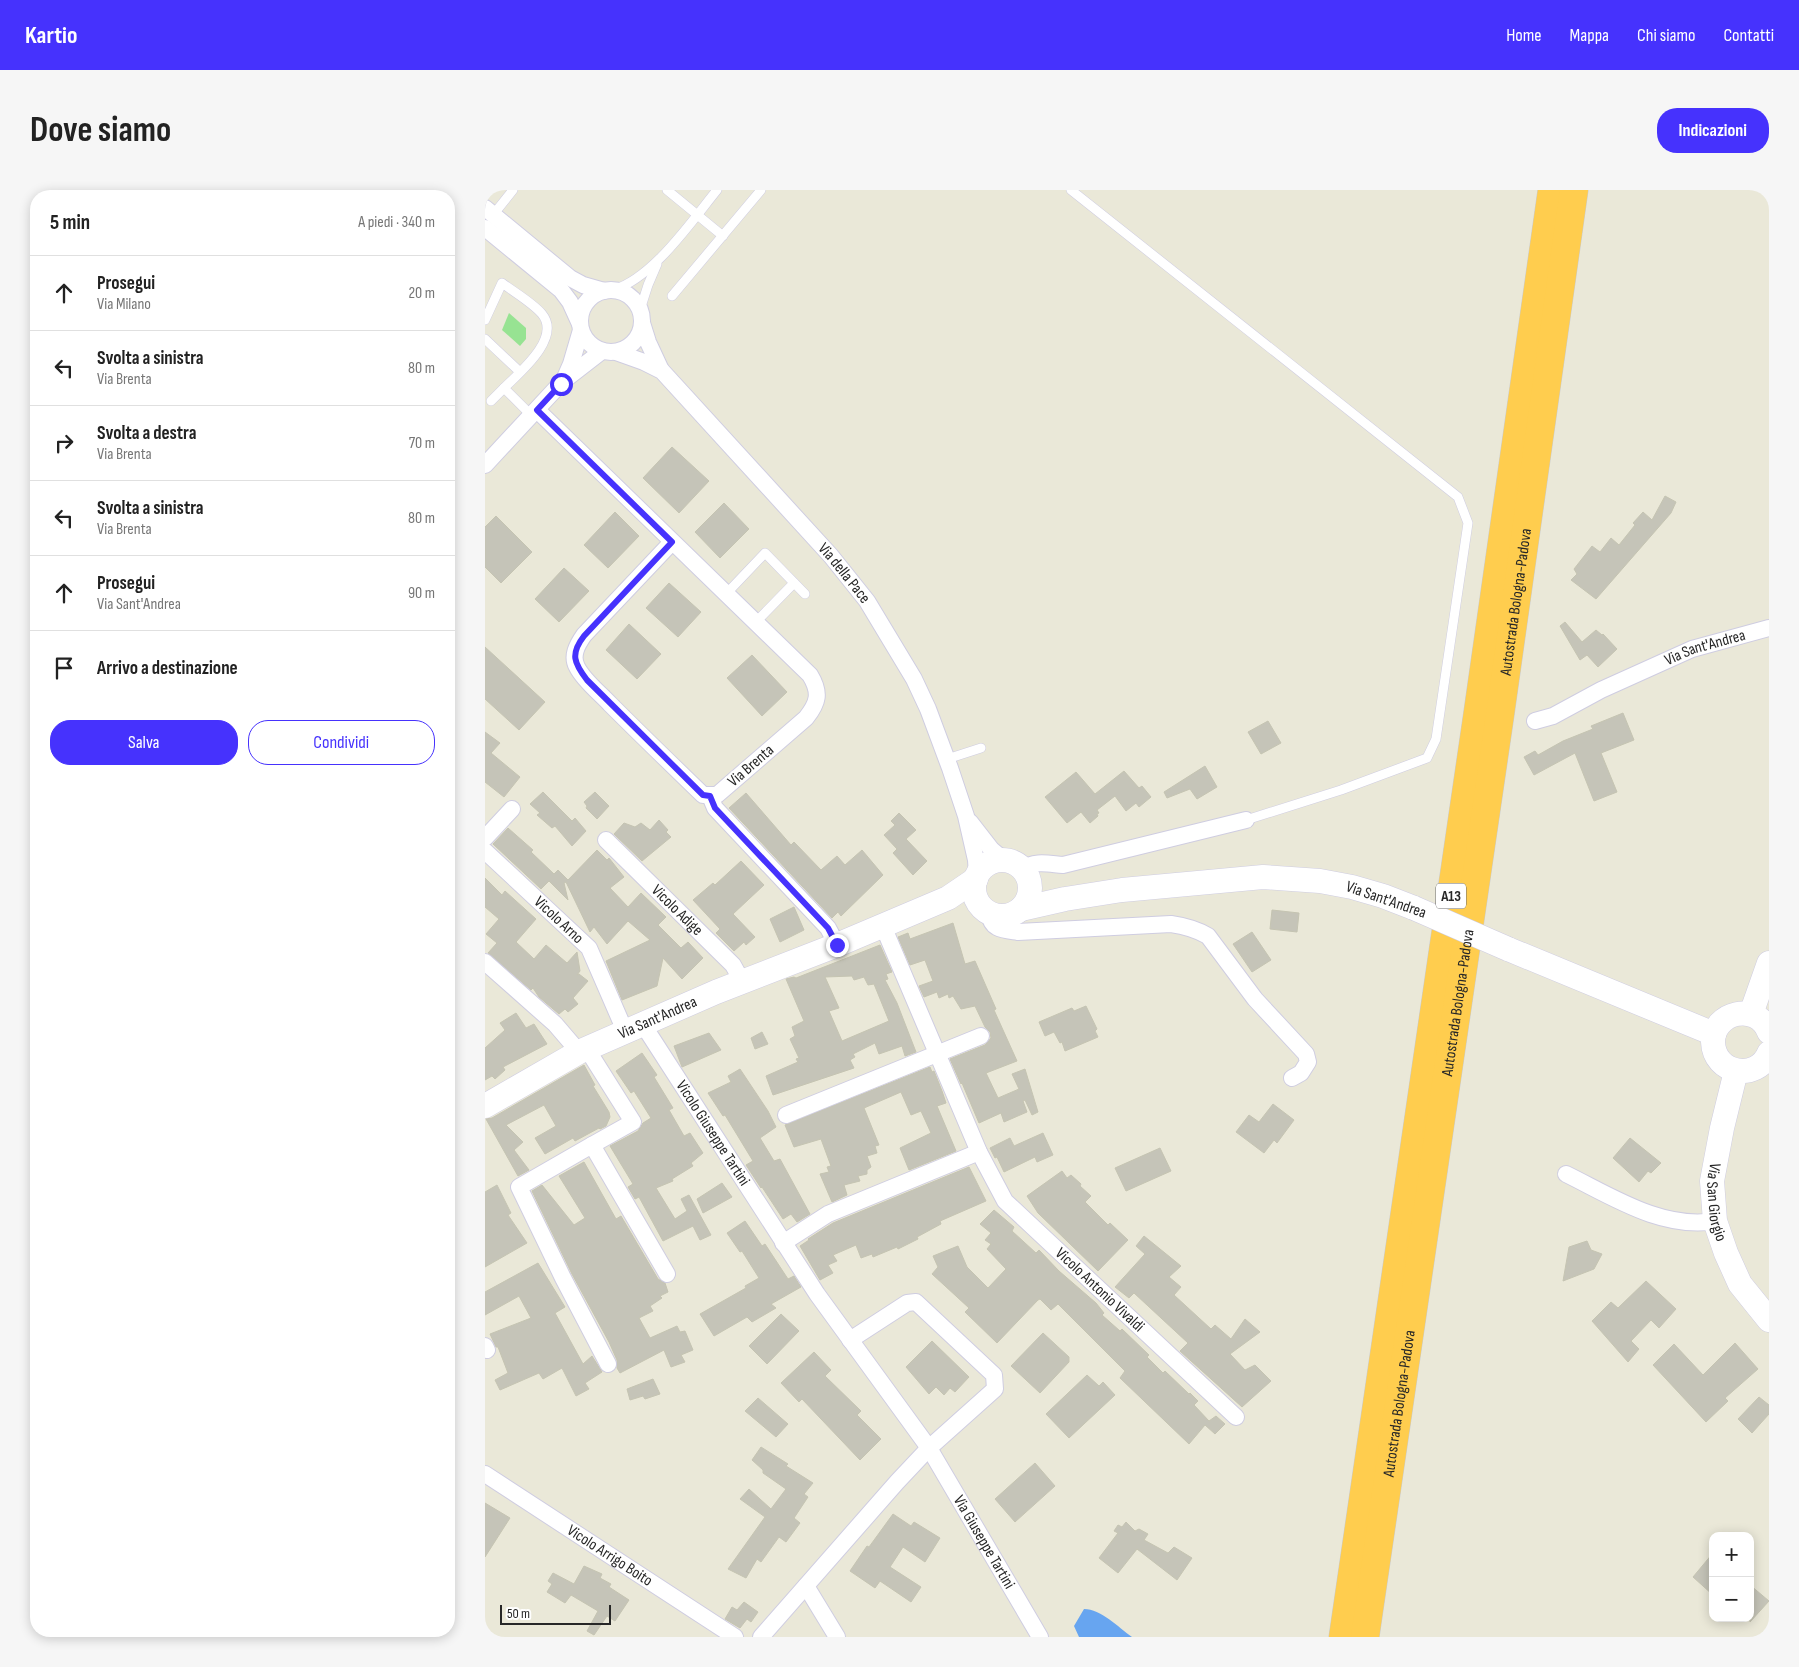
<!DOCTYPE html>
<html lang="it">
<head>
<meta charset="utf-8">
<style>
	:root { --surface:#fff; --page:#f6f6f6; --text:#222; --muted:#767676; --line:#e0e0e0; --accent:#4632fd }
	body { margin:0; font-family:"Sofia Sans Condensed",sans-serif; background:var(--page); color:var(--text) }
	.controls { position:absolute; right:15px; bottom:15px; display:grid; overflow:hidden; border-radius:10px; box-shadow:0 2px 12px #0003 }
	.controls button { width:45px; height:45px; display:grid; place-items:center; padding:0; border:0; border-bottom:1px solid var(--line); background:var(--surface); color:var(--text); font:25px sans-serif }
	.scale { position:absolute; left:15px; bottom:12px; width:111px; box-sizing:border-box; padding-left:5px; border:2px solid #272727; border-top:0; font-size:14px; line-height:18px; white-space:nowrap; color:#272727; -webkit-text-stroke:4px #fff; paint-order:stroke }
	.stop { position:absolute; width:15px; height:15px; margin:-11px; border:4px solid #4632fd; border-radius:50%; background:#fff }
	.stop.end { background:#4632fd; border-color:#fff; box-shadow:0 1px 5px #0008 }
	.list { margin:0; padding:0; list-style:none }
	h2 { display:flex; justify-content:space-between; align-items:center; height:65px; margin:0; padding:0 20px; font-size:21px }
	h2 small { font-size:16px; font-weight:400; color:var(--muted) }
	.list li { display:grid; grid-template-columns:32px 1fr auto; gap:15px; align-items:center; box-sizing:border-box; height:75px; padding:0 20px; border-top:1px solid var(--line) }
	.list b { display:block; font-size:19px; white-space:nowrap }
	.list p { margin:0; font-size:16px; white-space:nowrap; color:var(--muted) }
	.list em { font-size:16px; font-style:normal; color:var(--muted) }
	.actions { display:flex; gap:10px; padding:15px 20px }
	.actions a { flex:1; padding:11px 0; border:1px solid var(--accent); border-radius:20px; text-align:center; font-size:18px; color:var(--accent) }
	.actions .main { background:var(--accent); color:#fff }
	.icon { flex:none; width:28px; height:28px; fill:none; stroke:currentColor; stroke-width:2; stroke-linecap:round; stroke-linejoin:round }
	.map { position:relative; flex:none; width:1284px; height:1447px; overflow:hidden; border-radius:20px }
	header { display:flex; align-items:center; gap:30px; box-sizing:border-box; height:70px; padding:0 25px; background:var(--accent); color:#fff }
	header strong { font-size:24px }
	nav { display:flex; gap:28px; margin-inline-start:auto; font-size:18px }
	.intro { display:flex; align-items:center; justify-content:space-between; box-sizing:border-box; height:120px; padding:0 30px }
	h1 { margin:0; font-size:35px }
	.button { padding:12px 22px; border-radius:20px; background:var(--accent); color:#fff; font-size:18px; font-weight:700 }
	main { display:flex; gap:30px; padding:0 30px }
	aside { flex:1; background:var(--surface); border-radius:20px; box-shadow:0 2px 12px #0003 }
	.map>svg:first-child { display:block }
	.green { fill:#97e392 }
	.water { fill:#67a5f0 }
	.building { fill:#c5c4b8; stroke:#c5c4b2; fill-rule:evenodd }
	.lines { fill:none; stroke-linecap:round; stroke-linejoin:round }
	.lane-casing { stroke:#cfcde1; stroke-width:10 }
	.street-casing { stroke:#cfcde1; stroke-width:18 }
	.secondary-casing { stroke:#cfcde1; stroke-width:25 }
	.highway-casing { stroke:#cbcbcb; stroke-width:29 }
	.lane { stroke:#fff; stroke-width:9 }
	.street { stroke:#fff; stroke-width:16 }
	.secondary { stroke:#fff; stroke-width:24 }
	.highway { stroke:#ffcd4e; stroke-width:28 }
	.secondary-bridge-casing { stroke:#cfcde1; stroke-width:25; stroke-linecap:butt }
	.secondary-bridge { stroke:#fff; stroke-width:24 }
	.route { stroke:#4632fd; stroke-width:6 }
	.labels { text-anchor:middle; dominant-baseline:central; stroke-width:4.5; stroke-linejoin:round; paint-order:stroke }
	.shield { fill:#fff; stroke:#686868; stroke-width:1 }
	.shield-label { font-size:15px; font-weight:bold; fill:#272727 }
	.street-label { font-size:16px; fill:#272727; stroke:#fff }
</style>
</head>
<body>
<header>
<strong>Kartio</strong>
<nav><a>Home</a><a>Mappa</a><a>Chi siamo</a><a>Contatti</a></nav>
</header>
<div class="intro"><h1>Dove siamo</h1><a class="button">Indicazioni</a></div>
<main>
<aside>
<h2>5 min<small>A piedi · 340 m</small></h2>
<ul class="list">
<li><svg class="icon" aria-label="ahead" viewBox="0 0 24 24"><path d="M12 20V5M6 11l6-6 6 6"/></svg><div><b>Prosegui</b><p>Via Milano</p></div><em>20 m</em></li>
<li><svg class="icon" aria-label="left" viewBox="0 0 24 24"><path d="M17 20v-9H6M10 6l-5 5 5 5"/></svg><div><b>Svolta a sinistra</b><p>Via Brenta</p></div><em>80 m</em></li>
<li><svg class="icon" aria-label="right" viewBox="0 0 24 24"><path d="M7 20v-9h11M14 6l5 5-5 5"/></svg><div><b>Svolta a destra</b><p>Via Brenta</p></div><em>70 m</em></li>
<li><svg class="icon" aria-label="left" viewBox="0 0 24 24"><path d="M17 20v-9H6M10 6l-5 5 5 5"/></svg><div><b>Svolta a sinistra</b><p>Via Brenta</p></div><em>80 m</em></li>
<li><svg class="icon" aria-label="ahead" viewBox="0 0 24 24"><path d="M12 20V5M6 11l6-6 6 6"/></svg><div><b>Prosegui</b><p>Via Sant'Andrea</p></div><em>90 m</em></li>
<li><svg class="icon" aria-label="arrive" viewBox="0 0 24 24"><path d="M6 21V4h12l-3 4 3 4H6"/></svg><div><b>Arrivo a destinazione</b></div></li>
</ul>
<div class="actions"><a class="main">Salva</a><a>Condividi</a></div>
</aside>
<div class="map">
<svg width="1284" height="1447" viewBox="0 0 1284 1447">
	<rect width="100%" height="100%" fill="#eae8d8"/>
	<path class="green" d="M24,123L41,138V149L35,156L17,140Z"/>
	<path class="water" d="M599,1419C616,1419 633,1437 647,1447H594L589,1436Z"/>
	<g class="building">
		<path d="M187,257L224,291L194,323L158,288Z"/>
		<path d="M1180,306L1191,312L1186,323L1111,409L1086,390L1092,384L1089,379L1107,356L1115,362L1126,348L1134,355L1150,335L1148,333L1158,322L1167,330Z"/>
		<path d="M239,313L264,339L235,368L210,342Z"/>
		<path d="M130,322L154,346L123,378L99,355Z"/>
		<path d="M11,326L47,362L16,393L0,377V337Z"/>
		<path d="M79,378L104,401L74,432L50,409Z"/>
		<path d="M184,393L216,422L193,447L161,418Z"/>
		<path d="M1080,432L1097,452L1111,440L1117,445L1118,444L1132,459L1113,477L1102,465L1095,470L1075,436Z"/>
		<path d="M144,434L176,464L152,489L121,460Z"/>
		<path d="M0,457L60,512L34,540L0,509Z"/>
		<path d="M267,465L302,502L277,526L242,488Z"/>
		<path d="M1138,523L1149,550L1116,563L1132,602L1109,611L1090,563L1049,585L1039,567L1050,561L1053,565L1078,551L1108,539L1106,536Z"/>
		<path d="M783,531L796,553L776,564L763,542Z"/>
		<path d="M0,542L15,553L6,563L35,587L19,607L0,592Z"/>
		<path d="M720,576L732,597L712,609L705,599L682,608L679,602Z"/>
		<path d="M639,581L654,598L657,596L666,607L654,617L651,613L641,621L630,606L612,620L614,623L612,624L613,626L605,633L596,622L582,633L560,607L591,582L610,604Z"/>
		<path d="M58,602L87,631L90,628L101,641L87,656L70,636L67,638L52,625L55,623L45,614Z"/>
		<path d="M110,602L124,616L112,629L101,618L102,616L99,612Z"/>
		<path d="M261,603L306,655L309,652L336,680L352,666L360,675L377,660L398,685L356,726L353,722L347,728L244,618Z"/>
		<path d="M414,623L431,640L421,649L442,671L428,685L408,663L412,659L399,645L410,635L406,631Z"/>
		<path d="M174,630L183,640L181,642L186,647L157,671L129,644L139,633L150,637L156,633L165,640Z"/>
		<path d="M23,638L48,660L46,662L69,684L73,680L83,690L112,660L122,670L124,668L139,687L125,698L143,717L156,703L181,727L173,735L196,758L203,752L218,768L197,789L178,768L172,796L137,810L121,771L165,750L143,731L122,754L109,737L105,742L81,692L79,693L83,710L64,691L56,699L8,654Z"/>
		<path d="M256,671L279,695L248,724L270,747L261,755L259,752L249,761L231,743L235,739L208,710L228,693L230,695Z"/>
		<path d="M0,688L17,705L20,701L51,729L31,752L49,769L61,755L82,773L92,762L95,781L92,785L94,784L103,791L88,808L93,814L83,822L80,819L74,824L54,807L48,798L46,800L3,763L12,753L1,744L14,729L0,717Z"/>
		<path d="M309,717L319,740L295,752L285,729Z"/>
		<path d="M787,720L814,723L812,742L785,739Z"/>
		<path d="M468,733L480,774L490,771L511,819L509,820L532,871L501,883L513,908L534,899L527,884L540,879L553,922L547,925L540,910L538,911L542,922L519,932L516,923L494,933L477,893L476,894L465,869L500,855L506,848L505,842L500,837L490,816L476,819L468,806L464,808L463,804L454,808L452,802L439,807L434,796L448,791L440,770L425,775L413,747L423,743L425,749Z"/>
		<path d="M767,742L786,770L767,782L748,754Z"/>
		<path d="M395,755L407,782L401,784L403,789L400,790L412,813L431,862L420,866L417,856L394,864L390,853L368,864L370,867L365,870L369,878L288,905L281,886L313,872L311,869L314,868L305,849L310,846L307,837L319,831L301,789L309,787L311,788ZM367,786L369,790L379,787L383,795L389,794L404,831L357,851L344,821L354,818L340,787Z"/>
		<path d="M601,816L612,839L610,841L613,847L580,861L577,852L575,853L569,842L560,846L554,832L587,818L589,821Z"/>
		<path d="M31,823L41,838L49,834L62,854L18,877L20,880L10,889L7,886L0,890V858L20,840L15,833Z"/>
		<path d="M277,842L283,854L270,859L266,848Z"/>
		<path d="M224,843L236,860L197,877L189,856Z"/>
		<path d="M157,863L172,885L169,887L188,918L184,920L199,946L205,943L218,963L206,973L208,976L187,989L188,991L171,998L190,1029L202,1021L196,1009L204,1005L226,1045L215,1050L208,1036L178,1051L154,1007L150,1009L143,997L148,994L125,956L153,941L158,933L166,928L149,901L146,903L131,881Z"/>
		<path d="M99,875L110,895L108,896L124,922L125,927L121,936L115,939L114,938L90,951L88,948L60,964L50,948L71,936L59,915L21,935L38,952L29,960L44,980L33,986L1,929L7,928Z"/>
		<path d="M445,877L447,882L449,881L457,901L461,913L452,916L471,961L424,980L415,958L446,943L436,921L426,925L416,902L379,918L394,955L390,956L392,963L382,966L386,977L382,980V984L373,986L375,991L359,995L362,1005L347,1012L335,984L344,982L342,977L346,976L336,949L309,957L300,935Z"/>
		<path d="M255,879L283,921L291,937L275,948L289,971L295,969L325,1024L312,1032L306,1024L298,1029L277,997L276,998L261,975L268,971L240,925L238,926L223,903L246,892L243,886Z"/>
		<path d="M788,914L809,930L792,953L789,950L779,963L751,942L764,925L774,932Z"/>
		<path d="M558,943L568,965L552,972L550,967L519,982L512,967L510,968L505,958L525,948L529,956Z"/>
		<path d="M1145,948L1176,973L1166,983L1163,981L1154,992L1128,968Z"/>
		<path d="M675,958L686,981L641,1001L630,978Z"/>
		<path d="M99,972L131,1029L136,1026L173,1089L180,1093L183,1102L175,1106L177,1108L165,1116L168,1121L154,1128L165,1148L192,1136L195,1142L200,1141L208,1160L196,1165L200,1172L186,1177L179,1160L135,1183L132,1178V1170L124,1152L87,1084L47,1001L57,995L89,1035L100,1028L74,986Z"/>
		<path d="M484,977L501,1011L455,1031L456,1034L432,1047L433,1049L413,1059L412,1057L388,1067L387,1064L376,1068L371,1055L348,1065L352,1071L343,1075L348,1083L335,1090L315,1056L324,1050L323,1049L348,1033Z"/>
		<path d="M577,981L582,988L586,985L596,994L595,996L606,1006L600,1012L623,1035L625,1033L643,1050L613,1081L553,1023L542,1006Z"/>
		<path d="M237,993L247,1007L218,1023L212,1009Z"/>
		<path d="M12,995L26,1023L23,1025L42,1053L0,1077V1002Z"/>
		<path d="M509,1020L529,1037L527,1041L551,1063L554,1060L574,1081L611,1113L619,1123L617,1125L635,1141L637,1139L664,1165L662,1167L678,1183L680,1181L704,1204L705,1203L713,1211L709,1215L724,1231L731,1226L740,1234L730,1244L720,1235L704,1254L635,1188L640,1181L573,1114L566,1120L555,1109L553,1110L512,1153L480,1122L484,1118L447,1084L453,1077L448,1066L473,1056L482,1077L503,1098L521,1079L502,1059L506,1054L500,1050L506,1043L495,1034Z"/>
		<path d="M260,1031L277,1056L280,1054L303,1089L309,1086L316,1097L286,1114L291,1118L267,1132L262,1127L229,1146L215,1124L261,1098L260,1096L274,1088L257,1061L255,1062L242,1043Z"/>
		<path d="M659,1046L696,1076L684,1087L696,1097L689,1105L726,1139L730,1135L746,1149L760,1129L775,1142L745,1164L760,1180L770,1175L786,1191L757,1217L695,1161L703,1153L649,1103L644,1108L630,1097L660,1064L651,1056Z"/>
		<path d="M1102,1051L1106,1060L1117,1064L1109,1079L1078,1091L1084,1057Z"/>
		<path d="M53,1073L80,1117L70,1123L98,1174L107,1166L117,1182L100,1193L104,1199L91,1206L77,1178L58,1189L54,1183L15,1200L10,1190L23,1183L13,1157H11L5,1144L46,1128L34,1106L0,1125V1102Z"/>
		<path d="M1161,1091L1191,1119L1174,1138L1166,1130L1146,1151L1154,1159L1143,1172L1107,1131L1126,1112L1133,1118Z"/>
		<path d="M296,1124L314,1141L282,1174L264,1156Z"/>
		<path d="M558,1143L584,1167V1172L555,1203L526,1176Z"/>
		<path d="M447,1151L484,1187L470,1202L465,1198L459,1205L451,1197L444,1204L421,1177Z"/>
		<path d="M1250,1153L1273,1179L1240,1208L1243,1211L1221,1232L1168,1175L1189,1154L1218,1185Z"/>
		<path d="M329,1162L346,1180L340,1186L376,1221L372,1225L396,1249L375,1270L317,1209L314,1212L296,1193Z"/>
		<path d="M602,1185L614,1196L618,1192L630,1205L584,1248L561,1224Z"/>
		<path d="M168,1189L175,1204L160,1209L158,1206L145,1210L142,1199Z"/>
		<path d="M1274,1207L1284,1215V1224L1267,1243L1253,1229Z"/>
		<path d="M273,1208L303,1234L291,1247L260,1221Z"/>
		<path d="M276,1257L303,1274L301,1276L328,1293L319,1304L323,1307L309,1328L315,1333L301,1352L294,1347L276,1372L272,1369L261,1388L243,1379L280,1327L255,1309L264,1299L286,1319L301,1299L278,1283V1280L267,1270Z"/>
		<path d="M550,1273L570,1296L530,1332L510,1309Z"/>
		<path d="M0,1313L25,1328L0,1367Z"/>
		<path d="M408,1324L426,1336L429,1332L455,1348L440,1372L418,1357L405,1377L436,1397L426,1412L395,1391L390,1398L365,1381L382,1356L384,1357Z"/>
		<path d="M641,1332L650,1341L654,1339L663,1344L659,1350L683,1363L689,1357L707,1368L692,1390L652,1359L633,1383L614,1368L633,1343L629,1341L633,1335L637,1337Z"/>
		<path d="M1228,1363V1405L1208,1387Z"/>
		<path d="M99,1376L117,1384L115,1388L126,1394L124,1397L144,1410L130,1431L122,1426L109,1445L102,1441L113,1421L86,1405L80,1413L62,1402L67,1394L63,1391L68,1383L89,1394Z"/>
		<path d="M1265,1395L1284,1411L1265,1432Z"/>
		<path d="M259,1412L273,1422L266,1432L262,1429L255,1438L240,1429L247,1417L252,1420Z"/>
	</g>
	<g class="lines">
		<g class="lane-casing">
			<g id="lane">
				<path d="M182,0L238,46"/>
				<path d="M586,0L973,307L983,333L951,549L942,568L856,600L761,630"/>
				<path d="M8,25L28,0"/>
				<path d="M128,100C168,88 206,32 232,0"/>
				<path d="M187,106L276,0"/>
				<path d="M155,120L163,95L172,74"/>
				<path d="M0,130L17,93C29,102 48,113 57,124C77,148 34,183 19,198L47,226"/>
				<path d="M0,149L35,182"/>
				<path d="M6,211L19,198"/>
				<path d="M241,404L280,363L320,404"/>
				<path d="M270,433L309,393"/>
				<path d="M462,569L496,558"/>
			</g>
		</g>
		<g class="street-casing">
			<g id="street">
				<path d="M0,18L85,88L98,95L119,101"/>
				<path d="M0,38L76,100L85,112L95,134"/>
				<circle cx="126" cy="131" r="31"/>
				<path d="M157,133L163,152L176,180"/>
				<path id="s1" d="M131,162L159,172L177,181L346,366L382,411L429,489L443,519L465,578L481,626L491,670L492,685"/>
				<path d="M79,190L86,174L96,140"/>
				<path d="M52,220L325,485C336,503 333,513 321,528L232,605H218C187,575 156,545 125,514C115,503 99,491 92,477C86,466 92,455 99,445L187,352"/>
				<path d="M0,275L77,192L117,161"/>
				<path id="s2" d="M1050,531L1068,526L1116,500L1207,459L1284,438"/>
				<path d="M225,606L230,618L343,738L352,755"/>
				<path d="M485,632L506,659L519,670"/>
				<path d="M0,648L27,619"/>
				<path id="s3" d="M121,650L248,775L258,793"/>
				<path id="s4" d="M0,661L104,758L140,841"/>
				<path d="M538,679C550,670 564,674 578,675L761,630"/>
				<path d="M505,724C505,740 520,740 533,742L686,734C700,736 711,739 723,746L770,809L821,864L823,872L816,883L807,888"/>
				<path id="s5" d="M398,736L494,962L520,1011L751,1227"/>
				<path d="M0,772L70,834L94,862"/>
				<path id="s6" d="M157,833L332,1104L444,1258L555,1447"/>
				<path d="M102,859L148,932L107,955"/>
				<path d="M301,925L496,846"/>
				<path d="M1081,984C1126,1006 1177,1040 1230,1031"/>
				<path d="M298,1053L343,1024L494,962"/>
				<path d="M0,1156L2,1160"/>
				<path d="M123,1174L78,1088L34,997L107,955L182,1084"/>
				<path id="s7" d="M0,1284L250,1447"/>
				<path d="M321,1396L352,1447"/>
				<path d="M276,1447L412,1292L444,1258L510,1199L509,1185L431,1112L422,1113L365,1150"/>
			</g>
		</g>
		<g class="secondary-casing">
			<g id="secondary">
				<circle cx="517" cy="698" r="28"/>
				<path d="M536,719L580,709L637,700L778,687L835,691L867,697L898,706L929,718"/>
				<path d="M1023,759L1229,844"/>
				<path d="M1266,824L1284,773"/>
				<path d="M1284,842C1272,811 1228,822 1228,852C1229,884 1272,892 1284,863"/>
				<path id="s8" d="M1251,881L1237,938L1227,991L1230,1031L1241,1063L1255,1094L1284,1130"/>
				<path id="s9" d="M0,916L94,862L231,802L352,755L463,708L491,689"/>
			</g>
		</g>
		<g class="highway-casing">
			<g id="highway">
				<path d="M858,1447L993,521L1067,0"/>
				<path id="s10" d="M880,1447L1015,525L1089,0"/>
			</g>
		</g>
		<use href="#lane" class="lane"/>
		<use href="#street" class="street"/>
		<use href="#secondary" class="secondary"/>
		<use href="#highway" class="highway"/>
		<g class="secondary-bridge-casing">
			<path id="secondary-bridge" d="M929,718L1023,759"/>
		</g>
		<use href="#secondary-bridge" class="secondary-bridge"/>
	</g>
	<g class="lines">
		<path class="route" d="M76,194L52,220L187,352L99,446C85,464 89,473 102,490L218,605L225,606L230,618L343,738L352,755"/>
	</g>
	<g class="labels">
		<rect class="shield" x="951" y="693.5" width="30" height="25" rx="4"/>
		<g class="shield-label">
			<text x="966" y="706">A13</text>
		</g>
		<g class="street-label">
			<text stroke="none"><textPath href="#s1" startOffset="322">Via della Pace</textPath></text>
			<text stroke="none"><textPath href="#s10" startOffset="1046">Autostrada Bologna-Padova</textPath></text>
			<text stroke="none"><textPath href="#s2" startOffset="186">Via Sant'Andrea</textPath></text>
			<text transform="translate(266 576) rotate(-41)">Via Brenta</text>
			<text transform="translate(901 710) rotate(19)">Via Sant'Andrea</text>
			<text stroke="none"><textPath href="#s3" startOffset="100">Vicolo Adige</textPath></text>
			<text stroke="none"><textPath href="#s4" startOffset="101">Vicolo Arno</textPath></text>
			<text stroke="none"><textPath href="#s10" startOffset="641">Autostrada Bologna-Padova</textPath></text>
			<text stroke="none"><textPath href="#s9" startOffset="194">Via Sant'Andrea</textPath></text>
			<text stroke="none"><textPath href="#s6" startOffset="131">Vicolo Giuseppe Tartini</textPath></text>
			<text stroke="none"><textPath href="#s8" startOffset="134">Via San Giorgio</textPath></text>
			<text stroke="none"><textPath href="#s5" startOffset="431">Vicolo Antonio Vivaldi</textPath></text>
			<text stroke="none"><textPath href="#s10" startOffset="236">Autostrada Bologna-Padova</textPath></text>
			<text stroke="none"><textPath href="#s6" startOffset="622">Via Giuseppe Tartini</textPath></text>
			<text stroke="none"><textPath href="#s7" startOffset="149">Vicolo Arrigo Boito</textPath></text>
		</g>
	</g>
</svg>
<div class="controls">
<button>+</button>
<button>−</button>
</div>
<div class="scale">50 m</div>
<div class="stop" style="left:76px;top:194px"></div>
<div class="stop end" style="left:352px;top:755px"></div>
</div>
</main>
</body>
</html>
